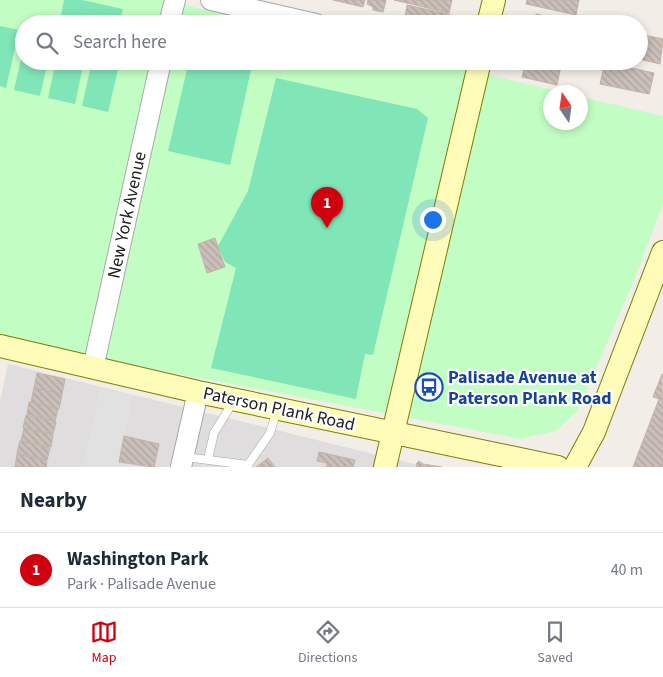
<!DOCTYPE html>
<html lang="en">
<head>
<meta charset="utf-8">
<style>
	:root { --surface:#fff; --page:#f2f2f3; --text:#1f2937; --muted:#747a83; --line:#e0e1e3; --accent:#d1000e }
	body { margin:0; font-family:"Source Sans 3",sans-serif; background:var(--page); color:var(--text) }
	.compass { position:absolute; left:543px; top:85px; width:45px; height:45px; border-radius:50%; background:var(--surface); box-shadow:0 2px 8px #0003; rotate:347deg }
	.you { position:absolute; left:432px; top:219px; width:18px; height:18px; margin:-12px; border:4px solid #fff; border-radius:50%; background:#1a73e8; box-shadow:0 0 0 8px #1a73e833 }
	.badge { display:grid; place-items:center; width:32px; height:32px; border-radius:50%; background:var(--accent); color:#fff; font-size:16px; font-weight:700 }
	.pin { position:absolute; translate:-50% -41px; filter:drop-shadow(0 1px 2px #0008) }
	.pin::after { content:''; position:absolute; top:26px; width:18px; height:15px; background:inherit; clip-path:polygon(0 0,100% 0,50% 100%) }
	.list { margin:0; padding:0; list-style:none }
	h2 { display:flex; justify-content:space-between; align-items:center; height:65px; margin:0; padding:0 20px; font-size:21px }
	h2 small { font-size:16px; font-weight:400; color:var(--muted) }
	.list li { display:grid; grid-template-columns:32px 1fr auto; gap:15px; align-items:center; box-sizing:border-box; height:75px; padding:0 20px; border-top:1px solid var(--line) }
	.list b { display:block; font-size:19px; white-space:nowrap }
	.list p { margin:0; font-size:16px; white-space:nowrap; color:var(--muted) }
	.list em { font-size:16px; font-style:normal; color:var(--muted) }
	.icon { flex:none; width:28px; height:28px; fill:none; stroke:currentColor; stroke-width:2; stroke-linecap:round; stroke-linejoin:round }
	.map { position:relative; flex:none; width:663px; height:467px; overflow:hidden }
	.search { position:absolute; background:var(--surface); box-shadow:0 2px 8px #0003; left:15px; right:15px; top:15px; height:55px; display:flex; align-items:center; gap:12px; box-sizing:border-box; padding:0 18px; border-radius:28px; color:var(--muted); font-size:19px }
	.sheet { height:140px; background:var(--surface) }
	nav { display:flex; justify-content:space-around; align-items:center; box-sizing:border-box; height:70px; border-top:1px solid var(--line); background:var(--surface); font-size:14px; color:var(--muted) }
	nav a { display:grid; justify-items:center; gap:2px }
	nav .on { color:var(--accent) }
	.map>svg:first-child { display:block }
	.residential { fill:#dfddde }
	.park { fill:#c2fdc3 }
	.pitch { fill:#80e5b7 }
	.parking { fill:#e1e1e1 }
	.building { fill:url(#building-back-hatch); stroke:#c4b2a8 }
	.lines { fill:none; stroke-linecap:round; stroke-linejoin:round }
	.service-casing { stroke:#a8a8a8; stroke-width:9 }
	.tertiary-casing { stroke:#a8a8a8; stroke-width:22 }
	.secondary-casing { stroke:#7a7f00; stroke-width:24 }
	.service { stroke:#fff; stroke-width:8 }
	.tertiary { stroke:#fff; stroke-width:20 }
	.secondary { stroke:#fefcb8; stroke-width:22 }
	.labels { text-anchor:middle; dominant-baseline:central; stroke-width:4.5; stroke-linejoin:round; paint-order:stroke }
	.street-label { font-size:18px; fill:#212121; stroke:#fff }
	.transit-label { font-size:18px; font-weight:bold; fill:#164399; stroke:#fff; text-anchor:start }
</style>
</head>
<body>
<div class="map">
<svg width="663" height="467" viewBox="0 0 663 467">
	<defs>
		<pattern id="building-back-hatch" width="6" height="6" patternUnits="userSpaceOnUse" patternTransform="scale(1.25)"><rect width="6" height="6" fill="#cabfb9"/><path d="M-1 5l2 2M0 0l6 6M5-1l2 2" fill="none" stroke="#ada49f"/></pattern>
	</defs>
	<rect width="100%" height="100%" fill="#f2ede7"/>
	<path class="residential" d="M8,364L426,467H0V402Z"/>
	<path class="park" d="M0,0H163L266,24H24V61H429L562,92H550V122H580L581,97L663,116V204L635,278L578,410L556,431L520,439L84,356L0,335Z"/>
	<g class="pitch">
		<path d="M64,0H82L123,9L119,24H96L61,16Z"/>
		<path d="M0,26L19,30L6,88L0,86Z"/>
		<path d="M24,46V61H48L40,96L14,90Z"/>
		<path d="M56,61H84L75,104L48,98Z"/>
		<path d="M92,61H120L108,112L82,106Z"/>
		<path d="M189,61H253L230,165L168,151Z"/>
		<path d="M276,78L417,109L428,118L373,355L365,354L356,399L211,368L236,268L225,262L218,246L248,191Z"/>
	</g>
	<path class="parking" d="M100,388L133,395L119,462L143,467H83Z"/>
	<g class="building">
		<path d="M333,0H365L363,7Z"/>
		<path d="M368,0H386L383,12L373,10V7L367,4Z"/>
		<path d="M394,0H452L449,13Z"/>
		<path d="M527,0H579L576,15L526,4Z"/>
		<path d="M407,5L448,14L456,18L455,24H404Z"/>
		<path d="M536,14L564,20L563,24H534Z"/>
		<path d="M639,34L663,39L660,64L639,59Z"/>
		<path d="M526,61H562L557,85L522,77Z"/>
		<path d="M605,62L654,73L649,94L600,84Z"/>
		<path d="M215,238L225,267L207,273L198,244Z"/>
		<path d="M37,373L65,379L62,394L34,388Z"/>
		<path d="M662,374L663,467H633L659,399L653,397Z"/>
		<path d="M34,388L62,394L59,409L31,402Z"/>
		<path d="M29,402L58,409L55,421L27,414Z"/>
		<path d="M26,415L56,422L53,434L23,428Z"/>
		<path d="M24,428L53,435L51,447L21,441Z"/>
		<path d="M124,436L159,444L154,467L119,462Z"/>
		<path d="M20,441L50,448L47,460L17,453Z"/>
		<path d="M319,452L355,460L353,467H326L327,463L317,461Z"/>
		<path d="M17,454L47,461L46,467H15Z"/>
		<path d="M268,458L275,467H256Z"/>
		<path d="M419,461L423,464L442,467H417L416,464Z"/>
	</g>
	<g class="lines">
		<g class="service-casing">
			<g id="service">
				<path d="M185,457L248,465L270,433L277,410"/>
				<path d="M208,459L214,433L233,402"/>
			</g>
		</g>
		<g class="tertiary-casing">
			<g id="tertiary">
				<path d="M211,0L316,24"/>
				<path d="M169,24L175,0"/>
				<path d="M93,368L161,61"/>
				<path d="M181,467L198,392"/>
			</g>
		</g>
		<g class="secondary-casing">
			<g id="secondary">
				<path d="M488,24L494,0"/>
				<path d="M0,346L198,392L558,467"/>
				<path d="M385,467L480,61"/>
				<path d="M575,467L594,432L663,252"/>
			</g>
		</g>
		<use href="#service" class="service"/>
		<use href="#tertiary" class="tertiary"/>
		<use href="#secondary" class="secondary"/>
	</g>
	<defs>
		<g id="bus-ring" transform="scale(1.4375)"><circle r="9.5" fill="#fff" stroke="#1a4fb4" stroke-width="1.5"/><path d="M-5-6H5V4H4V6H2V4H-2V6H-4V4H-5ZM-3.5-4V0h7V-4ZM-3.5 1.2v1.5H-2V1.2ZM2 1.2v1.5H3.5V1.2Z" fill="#1a4fb4"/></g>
	</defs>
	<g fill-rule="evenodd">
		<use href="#bus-ring" x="429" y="387"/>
	</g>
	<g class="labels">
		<g class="street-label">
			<text transform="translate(127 215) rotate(-78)">New York Avenue</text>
			<text transform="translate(279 409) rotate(12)">Paterson Plank Road</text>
		</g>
		<g class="transit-label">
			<text x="448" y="377">Palisade Avenue at<tspan x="448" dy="21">Paterson Plank Road</tspan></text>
		</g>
	</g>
</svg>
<svg class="compass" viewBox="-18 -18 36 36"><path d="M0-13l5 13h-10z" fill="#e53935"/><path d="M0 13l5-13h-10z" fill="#747a83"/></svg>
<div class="you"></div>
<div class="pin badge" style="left:327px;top:228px">1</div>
<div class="search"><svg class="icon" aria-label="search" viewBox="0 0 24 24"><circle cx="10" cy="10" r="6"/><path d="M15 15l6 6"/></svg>Search here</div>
</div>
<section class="sheet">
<h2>Nearby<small></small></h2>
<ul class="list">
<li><span class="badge">1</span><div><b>Washington Park</b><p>Park · Palisade Avenue</p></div><em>40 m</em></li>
</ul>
</section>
<nav>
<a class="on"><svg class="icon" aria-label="map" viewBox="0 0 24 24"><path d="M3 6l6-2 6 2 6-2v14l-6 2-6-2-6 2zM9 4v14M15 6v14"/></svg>Map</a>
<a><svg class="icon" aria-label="directions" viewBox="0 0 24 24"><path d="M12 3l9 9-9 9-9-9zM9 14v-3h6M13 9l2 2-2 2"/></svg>Directions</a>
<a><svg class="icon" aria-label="saved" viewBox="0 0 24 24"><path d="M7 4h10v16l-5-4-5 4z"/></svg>Saved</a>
</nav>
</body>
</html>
